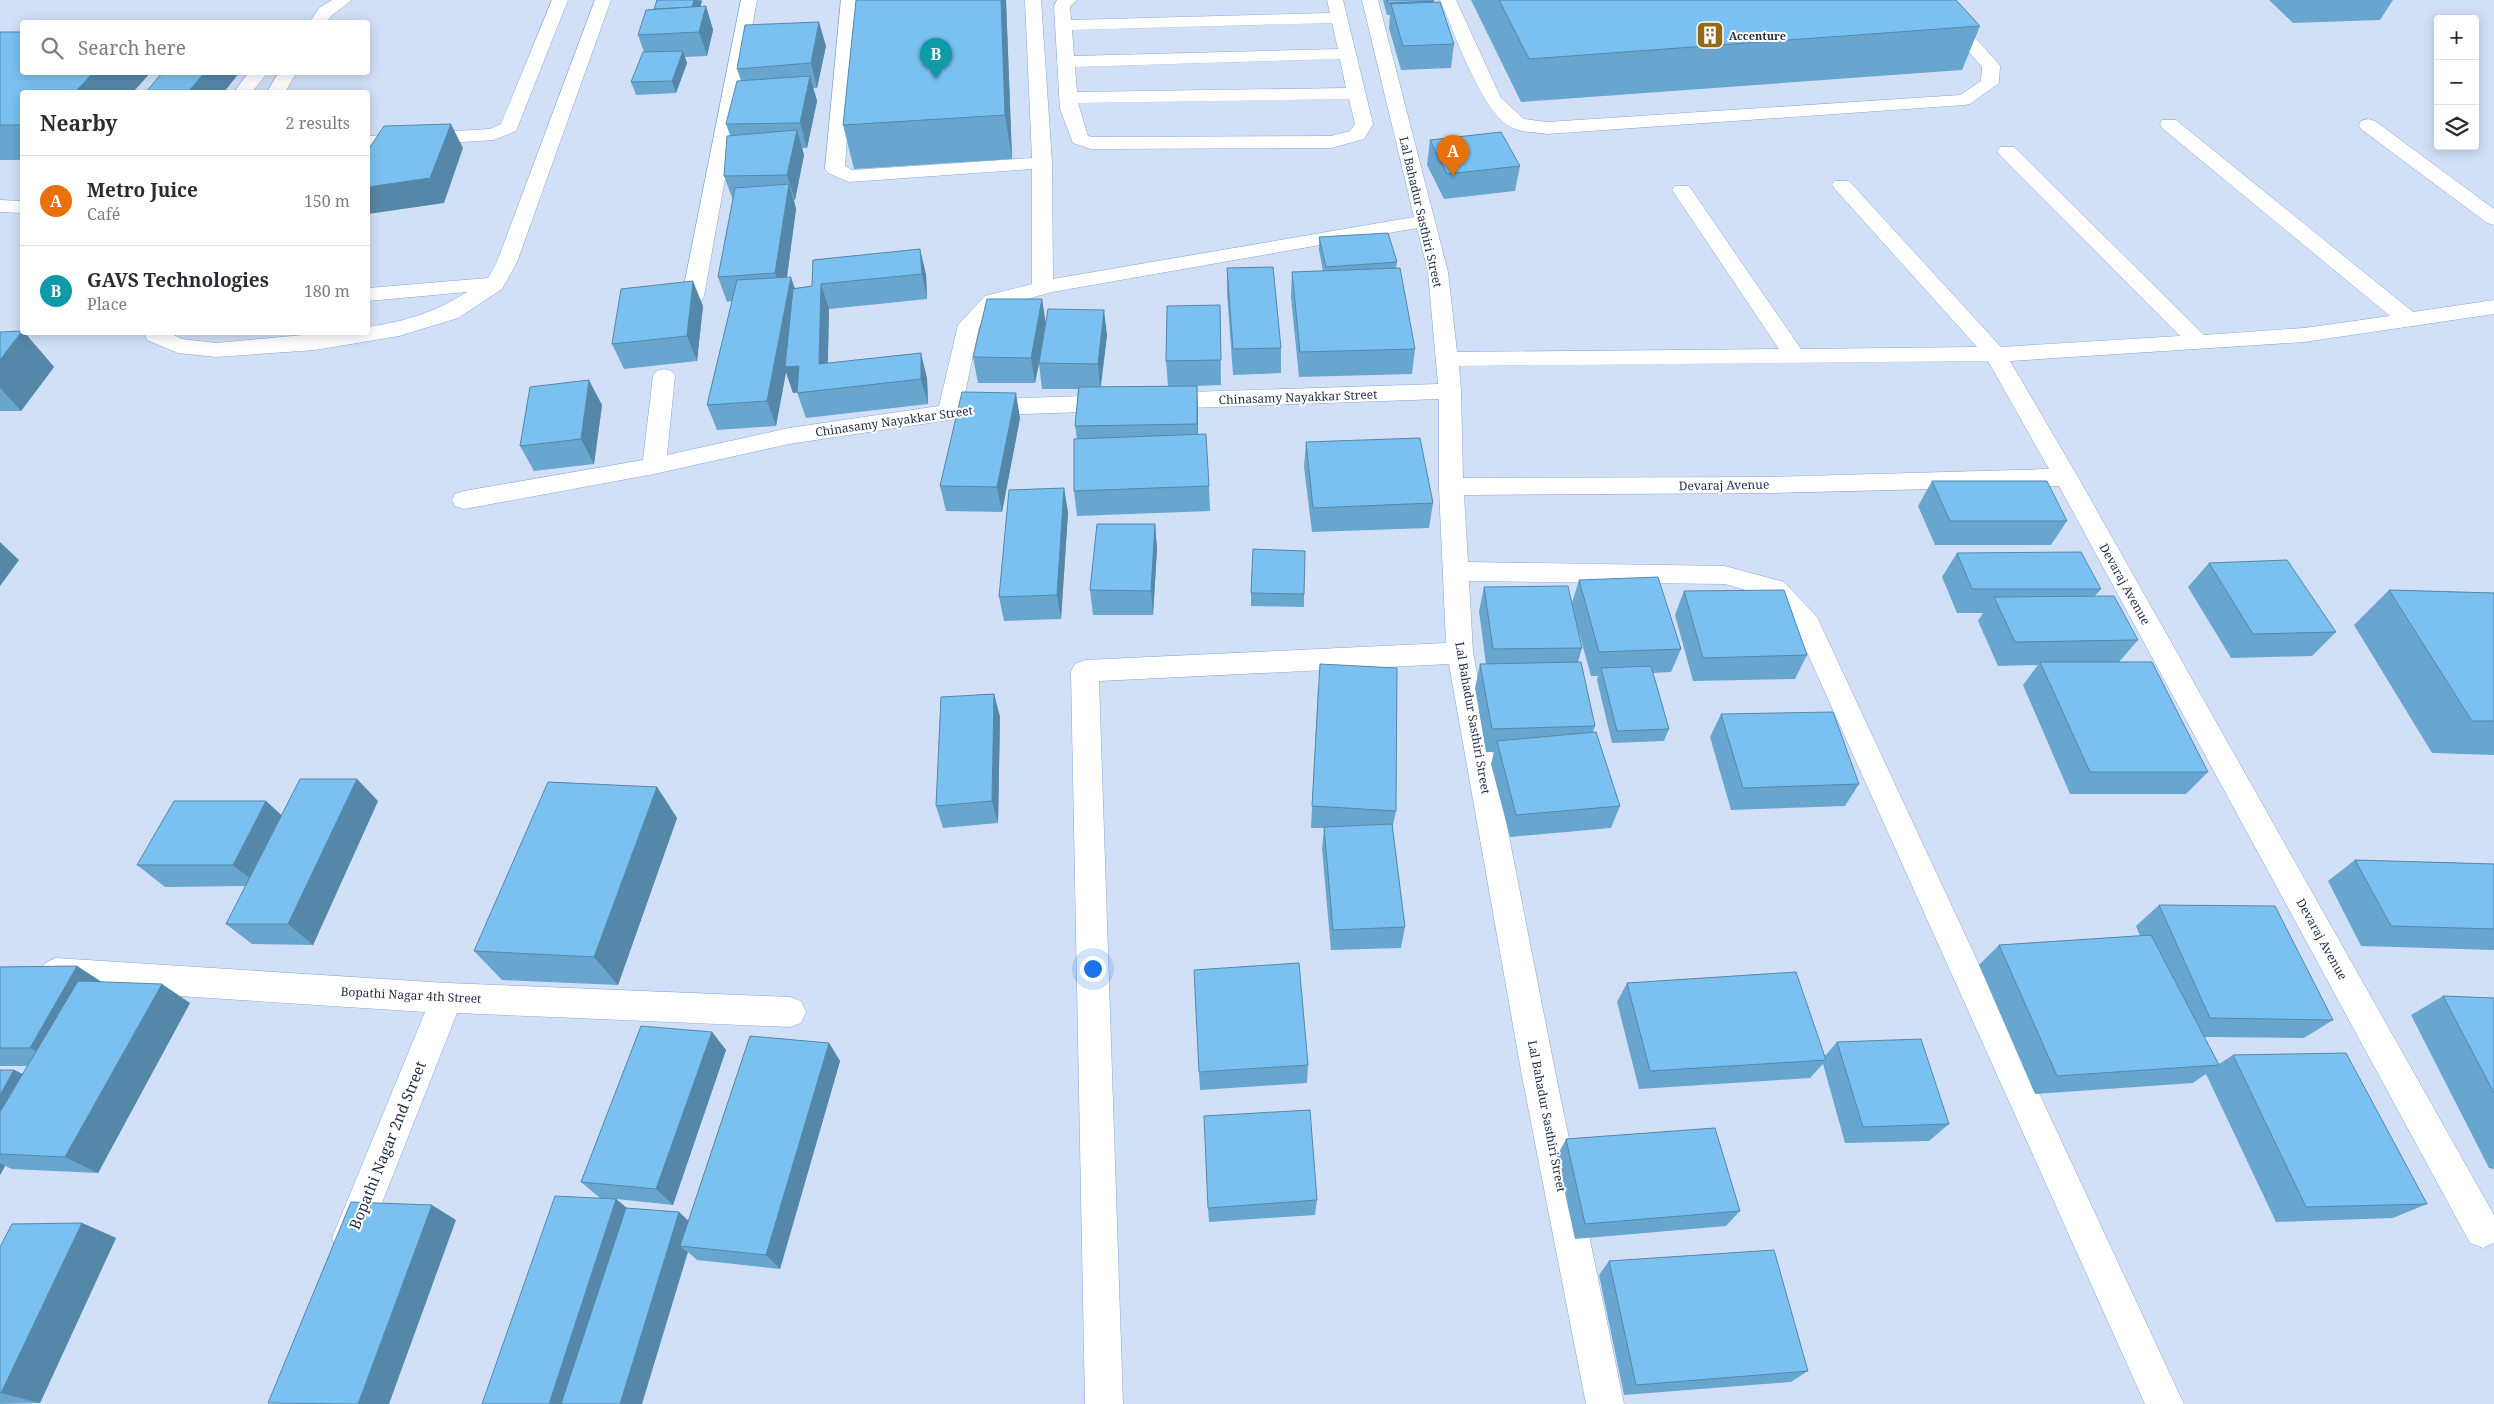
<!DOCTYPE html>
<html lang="en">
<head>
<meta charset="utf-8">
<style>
	:root { --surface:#fff; --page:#f7f7f7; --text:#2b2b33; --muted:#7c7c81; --line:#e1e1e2; --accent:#936914 }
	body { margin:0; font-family:"Noto Serif",serif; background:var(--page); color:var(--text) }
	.controls { position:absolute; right:15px; top:15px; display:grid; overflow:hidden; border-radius:5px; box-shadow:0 2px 12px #0003 }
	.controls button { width:45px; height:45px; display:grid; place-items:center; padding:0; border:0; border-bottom:1px solid var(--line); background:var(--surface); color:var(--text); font:25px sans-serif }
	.you { position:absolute; left:1092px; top:968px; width:18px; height:18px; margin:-12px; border:4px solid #fff; border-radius:50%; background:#1a73e8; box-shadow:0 0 0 8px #1a73e833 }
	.badge { display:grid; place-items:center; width:32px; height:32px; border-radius:50%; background:var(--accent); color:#fff; font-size:16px; font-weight:700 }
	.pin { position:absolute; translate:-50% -41px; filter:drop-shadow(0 1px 2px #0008) }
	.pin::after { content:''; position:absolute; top:26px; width:18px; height:15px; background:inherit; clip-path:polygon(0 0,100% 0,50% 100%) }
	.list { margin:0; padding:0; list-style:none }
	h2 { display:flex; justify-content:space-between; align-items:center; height:65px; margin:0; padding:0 20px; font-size:21px }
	h2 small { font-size:16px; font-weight:400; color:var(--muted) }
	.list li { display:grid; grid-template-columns:32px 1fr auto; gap:15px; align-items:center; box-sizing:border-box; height:90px; padding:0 20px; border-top:1px solid var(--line) }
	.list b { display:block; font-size:19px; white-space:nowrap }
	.list p { margin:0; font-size:16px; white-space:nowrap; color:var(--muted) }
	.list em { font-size:16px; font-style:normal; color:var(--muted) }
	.icon { flex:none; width:28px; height:28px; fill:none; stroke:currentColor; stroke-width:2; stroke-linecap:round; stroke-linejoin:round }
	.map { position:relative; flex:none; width:2494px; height:1404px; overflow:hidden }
	.search { position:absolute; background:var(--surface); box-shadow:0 2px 12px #0003; left:20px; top:20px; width:350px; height:55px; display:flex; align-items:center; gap:12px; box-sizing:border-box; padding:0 18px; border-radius:5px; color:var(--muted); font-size:19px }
	.panel { position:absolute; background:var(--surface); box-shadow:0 2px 12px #0003; left:20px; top:90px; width:350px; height:245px; border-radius:5px }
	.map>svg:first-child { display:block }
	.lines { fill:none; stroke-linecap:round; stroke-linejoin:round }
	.minor-casing { stroke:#84a6dc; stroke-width:1 }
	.minor { fill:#fff; fill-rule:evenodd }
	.wall { fill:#69a6cf }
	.shaded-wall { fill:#5587a9 }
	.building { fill:#7ac1f1; stroke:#5587a9 }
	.labels { text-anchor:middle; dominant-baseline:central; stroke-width:4; stroke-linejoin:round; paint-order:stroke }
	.far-poi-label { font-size:11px; font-weight:bold; fill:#1f2d43; stroke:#fff; text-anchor:start }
	.street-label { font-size:12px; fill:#1f2d43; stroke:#fff }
	.near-street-label { font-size:15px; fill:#1f2d43; stroke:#fff }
</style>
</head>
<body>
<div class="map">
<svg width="2494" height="1404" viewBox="0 0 2494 1404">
	<rect width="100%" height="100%" fill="#d1e0f7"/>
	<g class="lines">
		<g class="minor-casing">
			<g id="minor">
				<path d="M332,0H352L331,16L326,22H310L319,8Z"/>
				<path d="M552,0H568L516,131L494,140L368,148V136L490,129L501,124Z"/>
				<path d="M595,0H611L517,262L502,289L458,318L399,336L315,350L216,357L178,353L147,340L144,332H168L182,339L216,343L336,332H368V327C406,321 434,313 467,292L368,301V288L488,278L497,262Z"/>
				<path d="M741,0H757L704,296L701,301L693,303L685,301L682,296Z"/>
				<path d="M841,0H857L845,166L852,170L1032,158L1025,0H1041L1052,163L1053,279L1414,217L1362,0H1378L1448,272L1457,352L1779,349L1672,190L1675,186H1689L1801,349L1977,347L1835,189L1832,185L1835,181H1849L2001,347L2180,336L2000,155L1997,151L2000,147H2014L2204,335L2304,328L2390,316L2162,128L2160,124L2162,120H2176L2413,312L2494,300V314L2304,342L2010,361L2078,477L2494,1215V1243L2483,1248L2470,1243L2059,486L1772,493L1464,495L1468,562L1725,566L1784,582L1817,617L2184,1404H2145L1797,630L1766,596L1725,584L1469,581L1473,653L1556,1076L1624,1404H1586L1522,1076L1449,664L1099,681L1123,1404H1085L1071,671L1075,664L1085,660L1446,643L1439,487V399L1160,409L1152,406L1149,401L1152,396L1160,393L1438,384L1428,272L1417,228L1052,292L1001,306L979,327L963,403L997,399L1114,395L1122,398L1125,403L1122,408L1114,411L997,415L949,420L789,444L654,474L464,509L455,506L452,500L455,494L464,491L643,460L653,376L656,371L664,369L672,371L675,376L667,455L789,428L939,406L958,325L985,296L1032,284V169L849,182L828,173L825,169ZM1988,361L2049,469L1772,477L1463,478L1461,391L1459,366Z"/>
				<path d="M1057,0H1077L1070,6L1071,20L1330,13L1327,0H1343L1373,124L1364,139L1331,148L1091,149L1073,143L1060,109L1054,6ZM1332,23L1338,49L1074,56L1072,30ZM1340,59L1346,88L1077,92L1075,67ZM1349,99L1355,124L1350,131L1331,136L1093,137L1088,136L1078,103Z"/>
				<path d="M1440,0H1456L1501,98L1524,119L1547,122L1960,95L1981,81L1982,67L1924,0H1941L1997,62L2000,66L1999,83L1970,104L1964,105L1547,134C1536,132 1523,133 1513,128C1482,115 1454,31 1440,0Z"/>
				<path d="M249,72H268L252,92H234Z"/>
				<path d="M279,72H297L285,92H267Z"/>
				<path d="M2368,119L2375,121L2494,209V225L2487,223L2361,129L2359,125L2361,121Z"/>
				<path d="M0,200L22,201V213L0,212Z"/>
				<path d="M56,958L447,983L790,997L801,1001L806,1012L801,1023L790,1027L457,1013L363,1251L350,1256L337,1251L332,1238L425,1012L56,988L45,983L40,973L45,963Z"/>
			</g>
		</g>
		<use href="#minor" class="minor"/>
	</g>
	<g class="wall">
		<path d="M657,0H702L700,7L706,6L713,30L707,56L685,57L687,63L676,93L636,95L631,82L644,52L638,35L654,9Z"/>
		<path d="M1006,0L1012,159L854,169L843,125Z"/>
		<path d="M1383,0H1433L1454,44L1451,68L1401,70L1389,28L1390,15H1387Z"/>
		<path d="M1471,0H1956L1980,26L1962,70L1521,102Z"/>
		<path d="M2269,0H2393L2380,20L2293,23Z"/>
		<path d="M0,32L22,72H151L133,92H22V160H0Z"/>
		<path d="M826,46L817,88H813L817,101L807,148H802L804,155L795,200H794L796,209L787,277L795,288L812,286L813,260L926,274L927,299L829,309L828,363L927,378L928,404L806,418L797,392L793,393L786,372L776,426L717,430L707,405L732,301L727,302L718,277L733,200L724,176L730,135L726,124L741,81L737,69Z"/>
		<path d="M1430,140L1520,166L1515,191L1444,199L1427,165Z"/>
		<path d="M1319,237L1397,262L1396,268L1415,349L1412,374L1299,377L1291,297L1292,272L1323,271L1319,250Z"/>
		<path d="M1227,268L1281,348V373L1233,375L1227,293Z"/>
		<path d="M1042,299L1045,322L1107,335L1101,387L1168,386L1166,361L1220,305L1221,385L1197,386L1198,434L1209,486L1210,511L1077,516L1074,491L1077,439L1075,426L1078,389H1042L1039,364L1035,383H978L973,357Z"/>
		<path d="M703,306L697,361L624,369L612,344Z"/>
		<path d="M0,332H24L54,367L21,411H0Z"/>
		<path d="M602,405L594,464L534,471L520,446Z"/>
		<path d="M1020,418L1002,512L946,511L940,486Z"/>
		<path d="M1306,442L1433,503L1429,528L1312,532L1304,467Z"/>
		<path d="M1932,481L2067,521L2051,545H1935L1918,506Z"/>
		<path d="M1064,488L1068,513L1061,619L1004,621L999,597Z"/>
		<path d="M1155,524L1157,549L1153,615H1093L1090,590Z"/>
		<path d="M1957,553L2101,589L2095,596L2138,640L2119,662L2208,772L2186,794H2070L2023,685L2038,665L1998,666L1978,621L1983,613H1957L1942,577Z"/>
		<path d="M2209,563L2336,632L2312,656L2231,658L2188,587Z"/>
		<path d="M1579,580L1681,649L1671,672L1653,673L1669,729L1664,741L1612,743L1597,680L1598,676H1591L1575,618L1582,648L1578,662L1595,726L1593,732L1620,806L1611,828L1510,837L1491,764L1494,752H1486L1475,688L1480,664H1486L1479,611L1484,587L1572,603Z"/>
		<path d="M2389,590L2494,593V755L2432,753L2354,625Z"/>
		<path d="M1684,591L1807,655L1795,679L1693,681L1675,615Z"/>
		<path d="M1251,593L1304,594V607L1251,606Z"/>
		<path d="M1318,687L1396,811L1392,830L1405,927L1401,948L1331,950L1322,849L1324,828H1311Z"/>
		<path d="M994,694L1000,717L998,823L943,828L936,806Z"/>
		<path d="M1721,714L1859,784L1845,806L1731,810L1710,737Z"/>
		<path d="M657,787L677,818L618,985L502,980L474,951Z"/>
		<path d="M266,801L281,815L378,801L313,945L252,944L226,924L246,886L165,887L137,865Z"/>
		<path d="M2355,860L2494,864V950L2361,946L2328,881Z"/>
		<path d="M2159,905L2333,1020L2304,1038L2204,1037L2219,1064L2233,1055L2427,1204L2393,1218L2276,1222L2206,1074L2193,1083L2035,1094L1979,965L1999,945L2140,936L2136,926Z"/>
		<path d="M77,966L101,982L190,1003L98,1173L12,1169L5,1166L0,1175V1070H14L23,1074L27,1066H0V967Z"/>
		<path d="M1627,983L1825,1056L1837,1042L1949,1124L1929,1141L1845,1143L1823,1064L1810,1078L1639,1089L1617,1002Z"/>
		<path d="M2443,996L2494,998V1169L2489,1168L2411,1015Z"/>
		<path d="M712,1032L726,1050L673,1205L616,1199L627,1208L679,1212L688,1221L829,1043L840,1061L780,1269L697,1260L688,1252L612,1199L600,1198L581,1182Z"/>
		<path d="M1308,1065L1307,1083L1200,1090L1199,1072Z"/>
		<path d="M1566,1139L1740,1211L1726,1226L1575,1239L1557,1156Z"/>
		<path d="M1317,1200L1315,1215L1209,1222L1208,1208Z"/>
		<path d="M82,1223L116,1238L40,1403L0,1404V1247Z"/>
		<path d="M1609,1261L1808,1371L1791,1382L1624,1395L1599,1275Z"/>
	</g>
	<g class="shaded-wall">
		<path d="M694,0L702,1L694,27L690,14Z"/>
		<path d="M1001,0H1006L1012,159L1005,115Z"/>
		<path d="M706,6L713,30L707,56L699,32Z"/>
		<path d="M819,22L826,46L817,88L811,63Z"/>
		<path d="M683,51L687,63L676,93L672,81Z"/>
		<path d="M94,72H151L133,92H75Z"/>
		<path d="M205,72H240L224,92H188Z"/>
		<path d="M810,76L817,101L807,148L800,123Z"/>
		<path d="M451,124L463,148L444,203L368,214V187Z"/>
		<path d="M797,130L804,155L795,200L787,175Z"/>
		<path d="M789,184L796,209L784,298L775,273Z"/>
		<path d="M920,249L926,274L927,299L922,274Z"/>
		<path d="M791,277L799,302V366L807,391L793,393L786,372L776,426L767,401Z"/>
		<path d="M693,281L703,306L697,361L687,336Z"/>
		<path d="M821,284L829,309L827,389L819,364Z"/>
		<path d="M1042,299L1046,325L1035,383L1031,358Z"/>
		<path d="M1104,310L1107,335L1100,389L1098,364Z"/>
		<path d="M22,332H24L54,367L21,411L0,388V360Z"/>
		<path d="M921,353L927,378L928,404L921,379Z"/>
		<path d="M589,380L602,405L594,464L581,439Z"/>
		<path d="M1197,386L1198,411V449L1197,424Z"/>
		<path d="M1016,393L1020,418L1002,512L997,487Z"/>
		<path d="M1064,488L1068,513L1061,619L1057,595Z"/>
		<path d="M1155,524L1157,549L1153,615L1151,591Z"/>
		<path d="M0,542L19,560L0,586Z"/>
		<path d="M994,694L1000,717L998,823L992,801Z"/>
		<path d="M357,779L378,801L313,945L288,924Z"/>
		<path d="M657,787L677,818L618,985L594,957Z"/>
		<path d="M266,801L290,823L259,886L233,865Z"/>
		<path d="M77,966L108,986L63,1066L30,1048Z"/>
		<path d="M162,984L190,1003L98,1173L65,1157Z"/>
		<path d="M712,1032L726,1050L673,1205L656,1189Z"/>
		<path d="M829,1043L840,1061L780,1269L766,1255Z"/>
		<path d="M14,1070L48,1087L0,1154V1095Z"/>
		<path d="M0,1163L5,1166L0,1175Z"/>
		<path d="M616,1199L634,1214L574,1404H549Z"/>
		<path d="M432,1205L456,1220L389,1404H358Z"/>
		<path d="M679,1212L695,1227L680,1246L688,1252L642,1404H620Z"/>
		<path d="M82,1223L116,1238L40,1403L1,1393Z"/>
	</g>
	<g class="building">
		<path d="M657,0H694L692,7L654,9Z"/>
		<path d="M856,0H1001L1005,115L843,125Z"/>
		<path d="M1387,0H1433L1434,1L1388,3Z"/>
		<path d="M1499,0H1956L1980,26L1529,59Z"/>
		<path d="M1440,2L1454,44L1403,46L1391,4Z"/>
		<path d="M706,6L699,32L638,35L646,10Z"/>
		<path d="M819,22L811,63L737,69L745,25Z"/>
		<path d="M0,32H22V72H94L75,92H22V125H0Z"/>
		<path d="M683,51L672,81L631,82L643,52Z"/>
		<path d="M163,72H205L188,92H146Z"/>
		<path d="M810,76L800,123L726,124L737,81Z"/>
		<path d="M451,124L430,178L368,187V150L384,126Z"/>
		<path d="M797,130L787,175L724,176L727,136Z"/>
		<path d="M1501,132L1520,166L1447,174L1430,140Z"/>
		<path d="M789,184L775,273L718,277L735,188Z"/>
		<path d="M1388,233L1397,262L1326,267L1319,237Z"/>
		<path d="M920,249L922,274L821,284L819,364L921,353V379L797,393L799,366L785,367L793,289L812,286L813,260Z"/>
		<path d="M1273,267L1281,348L1233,349L1227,268Z"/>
		<path d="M1400,268L1415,349L1300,352L1292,272Z"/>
		<path d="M791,277L767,401L707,405L737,280Z"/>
		<path d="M693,281L687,336L612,344L621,289Z"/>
		<path d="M987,299H1042L1031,358L973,357Z"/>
		<path d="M1220,305L1221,360L1166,361L1167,306Z"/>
		<path d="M1048,309L1104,310L1098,364L1039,363Z"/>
		<path d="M0,332L22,331L0,360Z"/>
		<path d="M589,380L581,439L520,446L530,387Z"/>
		<path d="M1197,386V424L1075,426L1079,387Z"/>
		<path d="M962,392L1016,393L997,487L940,486Z"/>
		<path d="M1206,434L1209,486L1074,491V439Z"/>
		<path d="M1420,438L1433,503L1313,508L1306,442Z"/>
		<path d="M1932,481H2047L2067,521H1950Z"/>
		<path d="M1064,488L1057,595L999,597L1009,490Z"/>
		<path d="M1097,524H1155L1151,591L1090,590Z"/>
		<path d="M1253,549L1305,551L1304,594L1251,593Z"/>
		<path d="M2081,552L2101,589H1972L1957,553Z"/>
		<path d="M2287,560L2336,632L2253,634L2209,563Z"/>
		<path d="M1658,577L1681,649L1599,652L1579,580Z"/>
		<path d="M1568,586L1582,648L1493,649L1484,587Z"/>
		<path d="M1784,590L1807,655L1703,658L1684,591Z"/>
		<path d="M2389,590L2494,593V721H2472Z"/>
		<path d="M2114,596L2138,640L2015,642L1994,597Z"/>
		<path d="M1581,662L1595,726L1492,729L1480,664Z"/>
		<path d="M2040,662H2152L2208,772H2090Z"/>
		<path d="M1320,664L1397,668L1396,811L1312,806Z"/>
		<path d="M1651,666L1669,729L1617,731L1601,668Z"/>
		<path d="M994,694L992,801L936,806L941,697Z"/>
		<path d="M1833,712L1859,784L1743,788L1721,714Z"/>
		<path d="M1596,732L1620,806L1516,815L1497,741Z"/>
		<path d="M300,779H357L288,924H226Z"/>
		<path d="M548,782L657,787L594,957L474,951Z"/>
		<path d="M174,801H266L233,865H137Z"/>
		<path d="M1392,824L1405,927L1333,930L1324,827Z"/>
		<path d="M2355,860L2494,864V929L2391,926Z"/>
		<path d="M2159,905L2275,906L2333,1020L2210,1018Z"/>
		<path d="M2151,935L2219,1065L2057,1076L1999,945Z"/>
		<path d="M1299,963L1308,1065L1199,1072L1194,970Z"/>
		<path d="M77,966L30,1048H0V967Z"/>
		<path d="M1796,972L1826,1060L1650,1071L1627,983Z"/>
		<path d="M78,981L162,984L65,1157L0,1154V1112Z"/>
		<path d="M2443,996L2494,998V1093Z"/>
		<path d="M641,1026L712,1032L656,1189L581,1182Z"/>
		<path d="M750,1036L829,1043L766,1255L680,1246Z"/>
		<path d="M1921,1039L1949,1124L1863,1127L1837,1042Z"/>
		<path d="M2346,1053L2427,1204L2306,1207L2233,1055Z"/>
		<path d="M0,1070H14L0,1095Z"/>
		<path d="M1310,1110L1317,1200L1208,1208L1204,1116Z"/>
		<path d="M1715,1128L1740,1211L1585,1224L1566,1139Z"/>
		<path d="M555,1196L616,1199L549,1404H482Z"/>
		<path d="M351,1202L432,1205L358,1404L268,1403Z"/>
		<path d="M626,1208L679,1212L620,1404H561Z"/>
		<path d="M82,1223L1,1393H0V1247L12,1224Z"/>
		<path d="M1774,1250L1808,1371L1636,1385L1609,1261Z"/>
	</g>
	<defs>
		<g id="building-square" transform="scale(1.4375)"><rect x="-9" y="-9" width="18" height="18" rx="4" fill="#936914" stroke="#fff"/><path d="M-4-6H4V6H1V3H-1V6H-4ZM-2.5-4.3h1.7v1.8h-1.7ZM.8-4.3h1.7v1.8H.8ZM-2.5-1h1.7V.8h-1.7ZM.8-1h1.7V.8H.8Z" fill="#fff"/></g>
	</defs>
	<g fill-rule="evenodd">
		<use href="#building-square" x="1710" y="35"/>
	</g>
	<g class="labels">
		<g class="far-poi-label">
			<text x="1729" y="35">Accenture</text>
		</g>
		<g class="street-label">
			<text transform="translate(1421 212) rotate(77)">Lal Bahadur Sasthiri Street</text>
			<text transform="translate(1298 397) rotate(-2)">Chinasamy Nayakkar Street</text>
			<text transform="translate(894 421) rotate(-8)">Chinasamy Nayakkar Street</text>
			<text transform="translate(1724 485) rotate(-1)">Devaraj Avenue</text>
			<text transform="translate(2125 584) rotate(61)">Devaraj Avenue</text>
			<text transform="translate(1473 718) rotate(80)">Lal Bahadur Sasthiri Street</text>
			<text transform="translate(2322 939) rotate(61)">Devaraj Avenue</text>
			<text transform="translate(411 995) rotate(3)">Bopathi Nagar 4th Street</text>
			<text transform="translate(1547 1116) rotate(79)">Lal Bahadur Sasthiri Street</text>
		</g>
		<g class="near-street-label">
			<text transform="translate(387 1145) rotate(-68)">Bopathi Nagar 2nd Street</text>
		</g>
	</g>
</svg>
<div class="controls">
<button>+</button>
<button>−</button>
<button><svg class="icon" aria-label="layers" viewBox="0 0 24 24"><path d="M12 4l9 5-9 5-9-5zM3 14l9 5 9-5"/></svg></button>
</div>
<div class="you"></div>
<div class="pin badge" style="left:1453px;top:176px;background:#e8710a">A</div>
<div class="pin badge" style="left:936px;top:79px;background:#0f9aa8">B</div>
<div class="search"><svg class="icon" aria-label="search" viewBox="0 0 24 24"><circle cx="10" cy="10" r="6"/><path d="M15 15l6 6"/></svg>Search here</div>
<section class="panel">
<h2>Nearby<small>2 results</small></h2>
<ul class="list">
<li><span class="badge" style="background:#e8710a">A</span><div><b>Metro Juice</b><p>Café</p></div><em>150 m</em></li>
<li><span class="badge" style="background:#0f9aa8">B</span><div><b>GAVS Technologies</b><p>Place</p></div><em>180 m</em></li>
</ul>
</section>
</div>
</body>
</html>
